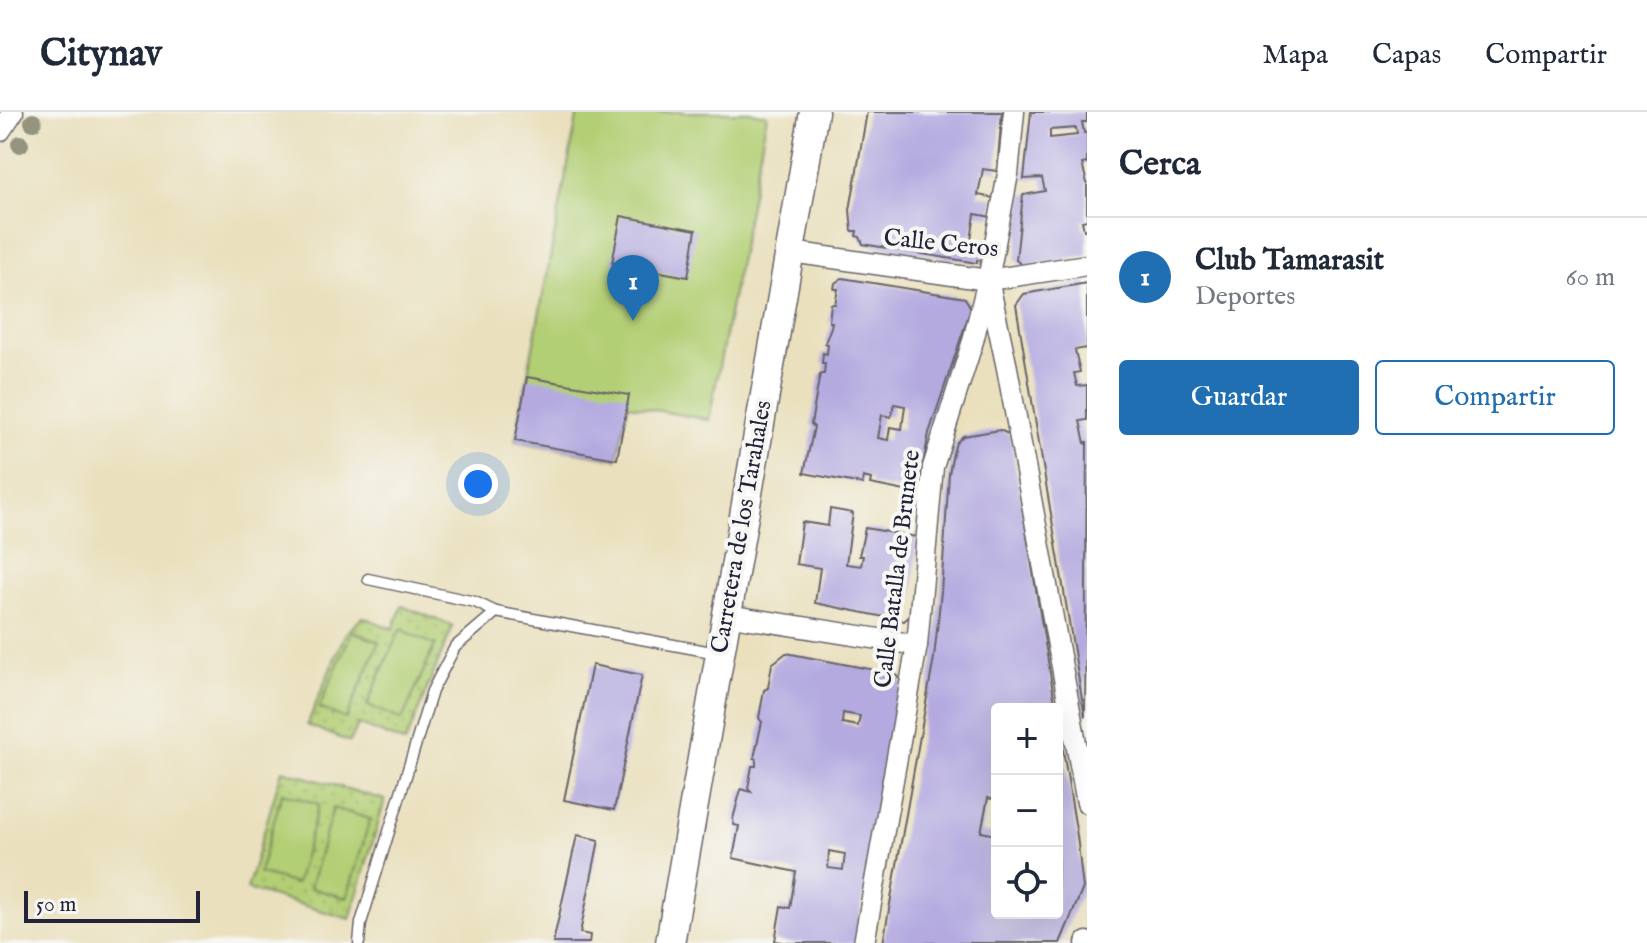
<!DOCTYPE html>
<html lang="es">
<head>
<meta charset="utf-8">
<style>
	:root { --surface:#fff; --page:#f2f2f3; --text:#1f2937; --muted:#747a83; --line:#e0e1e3; --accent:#1f6fb2 }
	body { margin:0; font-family:"IM FELL English",serif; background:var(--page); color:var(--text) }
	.controls { position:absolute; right:24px; bottom:24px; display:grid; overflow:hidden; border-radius:8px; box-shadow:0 8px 32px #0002 }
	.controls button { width:72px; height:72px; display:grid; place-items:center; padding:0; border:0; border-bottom:2px solid var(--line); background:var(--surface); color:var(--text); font:40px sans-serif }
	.scale { position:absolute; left:24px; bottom:20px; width:176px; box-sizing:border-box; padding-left:8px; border:4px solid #22223b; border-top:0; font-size:22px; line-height:28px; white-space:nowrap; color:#22223b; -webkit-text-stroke:6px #f6f6f2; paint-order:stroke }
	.you { position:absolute; left:478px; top:372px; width:28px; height:28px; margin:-20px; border:6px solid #fff; border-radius:50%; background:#1a73e8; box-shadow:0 0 0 12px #1a73e833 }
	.badge { display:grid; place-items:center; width:52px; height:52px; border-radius:50%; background:var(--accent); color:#fff; font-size:26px; font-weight:700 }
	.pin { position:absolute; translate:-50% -66px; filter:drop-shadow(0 2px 4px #0008) }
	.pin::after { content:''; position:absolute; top:42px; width:28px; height:24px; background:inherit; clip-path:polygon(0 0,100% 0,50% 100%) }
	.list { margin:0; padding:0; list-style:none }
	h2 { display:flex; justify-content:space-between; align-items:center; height:104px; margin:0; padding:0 32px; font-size:34px }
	h2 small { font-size:26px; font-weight:400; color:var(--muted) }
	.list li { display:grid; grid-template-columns:52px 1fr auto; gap:24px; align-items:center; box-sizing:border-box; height:120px; padding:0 32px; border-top:2px solid var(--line) }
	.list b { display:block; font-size:30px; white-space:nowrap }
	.list p { margin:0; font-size:26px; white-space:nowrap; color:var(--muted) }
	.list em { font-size:26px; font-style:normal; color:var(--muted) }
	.actions { display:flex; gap:16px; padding:24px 32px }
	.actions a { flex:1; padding:18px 0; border:2px solid var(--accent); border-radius:8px; text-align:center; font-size:28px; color:var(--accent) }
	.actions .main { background:var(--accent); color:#fff }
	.icon { flex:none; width:44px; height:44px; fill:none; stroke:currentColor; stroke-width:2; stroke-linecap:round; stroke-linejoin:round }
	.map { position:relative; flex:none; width:1087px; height:831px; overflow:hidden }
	header { display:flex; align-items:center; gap:48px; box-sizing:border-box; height:112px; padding:0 40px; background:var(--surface); border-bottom:2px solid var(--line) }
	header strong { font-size:38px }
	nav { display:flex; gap:44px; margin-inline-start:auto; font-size:28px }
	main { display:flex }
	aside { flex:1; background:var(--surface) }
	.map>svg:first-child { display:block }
	.grass { fill:url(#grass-dots); stroke:#6a7858; stroke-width:2 }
	.garden { fill:#b3cf75; stroke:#6a7858; stroke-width:2 }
	.building { fill:#b4aae0; fill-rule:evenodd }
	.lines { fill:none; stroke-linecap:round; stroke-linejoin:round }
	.lane-casing { stroke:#686468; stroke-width:13 }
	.street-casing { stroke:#686468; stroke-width:23 }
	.secondary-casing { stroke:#686468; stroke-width:31 }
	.lane { stroke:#fff; stroke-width:10 }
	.street { stroke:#fff; stroke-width:20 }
	.secondary { stroke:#fff; stroke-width:28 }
	.tree { fill:#94947f }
	.labels { text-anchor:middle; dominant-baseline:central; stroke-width:8; stroke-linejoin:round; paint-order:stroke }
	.street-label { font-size:24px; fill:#22223b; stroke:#f6f6f2 }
</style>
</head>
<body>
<header>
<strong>Citynav</strong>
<nav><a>Mapa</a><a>Capas</a><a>Compartir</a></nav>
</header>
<main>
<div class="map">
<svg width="1087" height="831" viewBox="0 0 1087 831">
	<defs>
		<pattern id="grass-dots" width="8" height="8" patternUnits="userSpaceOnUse" patternTransform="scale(2)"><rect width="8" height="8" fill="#b3cf75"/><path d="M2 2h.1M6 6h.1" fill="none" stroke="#9ab166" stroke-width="1.8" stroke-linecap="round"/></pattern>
	</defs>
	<rect width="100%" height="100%" fill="#f6f6f2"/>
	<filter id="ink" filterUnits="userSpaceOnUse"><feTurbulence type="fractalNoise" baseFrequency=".0125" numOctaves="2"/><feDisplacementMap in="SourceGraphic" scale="16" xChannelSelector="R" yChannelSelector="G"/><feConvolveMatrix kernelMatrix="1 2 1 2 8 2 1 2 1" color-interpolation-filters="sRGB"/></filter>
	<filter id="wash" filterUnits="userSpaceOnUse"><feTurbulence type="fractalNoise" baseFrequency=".006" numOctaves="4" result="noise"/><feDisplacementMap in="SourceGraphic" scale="32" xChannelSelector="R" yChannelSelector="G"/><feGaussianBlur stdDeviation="1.8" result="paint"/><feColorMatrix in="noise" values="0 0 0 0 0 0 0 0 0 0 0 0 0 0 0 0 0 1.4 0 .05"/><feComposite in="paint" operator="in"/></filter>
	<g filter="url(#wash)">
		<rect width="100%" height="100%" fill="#eae0bd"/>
		<g class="grass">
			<path d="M402,494L453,514L405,631L358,612L350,630L307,613L345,522L363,505L393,517Z"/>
			<path d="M282,658L385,688L350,807L247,777Z"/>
		</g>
		<g class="garden">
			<path d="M578,0H752L767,3L709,308L628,293L617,347L515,329Z"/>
			<path d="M400,517L435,533L402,608L367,593Z"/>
			<path d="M352,519L379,530L346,607L319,596Z"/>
			<path d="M282,681L319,692L296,772L259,761Z"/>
			<path d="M333,696L370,707L347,786L310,776Z"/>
		</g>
		<g id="blocks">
			<g class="building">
				<path d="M867,0H1002L997,59L983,57L978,83L994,86L992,105L975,102L971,128L989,131L983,149L977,148V151L863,132L860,125L856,124L857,119H852L850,98Z"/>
				<path d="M1031,0H1087V10H1082L1084,21H1087V51L1082,52L1087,71V108L1082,109L1084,118L1087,117V143L1023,154L1016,148L1023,83L1045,79L1042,66L1024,67ZM1076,16L1077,23L1050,26V18Z"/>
				<path d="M621,104L696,118L688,165L612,151Z"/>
				<path d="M842,166L965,186L971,196L929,321L921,363L913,361L910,380L870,372L871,367L863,365L862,372L804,361L814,315L811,312L820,262H824L825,251H822L823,241L827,242L828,232L825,231L831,215L832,210H829L831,192H835L838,177H834L835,171ZM894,292L905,294L902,317L890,315L888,328L878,326L882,303L891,305Z"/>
				<path d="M1087,171V236L1075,238L1080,260L1074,261L1077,274L1087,273V308L1080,309L1085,331L1087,330L1085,605L1016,193L1024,182Z"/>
				<path d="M527,265L629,283L617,347L515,329Z"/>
				<path d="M1000,318L1010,323L1056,597H997V688L988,686L981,720L997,723V801H1057L1059,613L1077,724L1083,776L1060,831H883L934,546L941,480L949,362L953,341L956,331L963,324Z"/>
				<path d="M830,397L853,401L846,452L861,454L863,444H859L865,416L917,425L912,502L904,509L815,491L820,456L796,452L802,410L828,414Z"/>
				<path d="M786,541L895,562L902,569L855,831H789L775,829L781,794L790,796L796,760L733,746L739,714L734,713L733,707L741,677L751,680L748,676L752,654H756V647L754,646L762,610L759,606L764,578L768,576L772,552ZM843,601L860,604L858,614L842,611ZM829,739L845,742L843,758L828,756Z"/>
				<path d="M592,553L642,563L614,698L564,688Z"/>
				<path d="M577,723L599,728L580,821L590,823L589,831H553Z"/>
			</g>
		</g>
	</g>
	<g filter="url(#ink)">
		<use href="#blocks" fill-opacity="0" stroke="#686468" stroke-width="2"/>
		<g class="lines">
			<g class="lane-casing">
				<g id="lane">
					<path d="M368,467L475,490L496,500"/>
					<path d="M359,831L361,811L432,579L455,535L496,500L717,541"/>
				</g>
			</g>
			<g class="street-casing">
				<g id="street">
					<path d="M0,19L13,0"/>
					<path d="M791,140L988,168L1087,153"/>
					<path d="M989,172L1007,256L1087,691"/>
					<path d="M726,503L917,533"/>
					<path d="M864,831L917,533L933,355L973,229L988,168L1008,62L1014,0"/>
					<path d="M1086,831L1087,830"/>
				</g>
			</g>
			<g class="secondary-casing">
				<path id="secondary" d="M670,831L814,0"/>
			</g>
			<use href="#lane" class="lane"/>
			<use href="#street" class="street"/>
			<use href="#secondary" class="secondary"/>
		</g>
		<g class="tree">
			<circle cx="33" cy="10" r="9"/>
			<circle cx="20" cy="32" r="9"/>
		</g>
	</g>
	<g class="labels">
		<g class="street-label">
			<text transform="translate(941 132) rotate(6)">Calle Ceros</text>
			<text transform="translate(742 415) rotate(-80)">Carretera de los Tarahales</text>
			<text transform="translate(898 457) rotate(-83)">Calle Batalla de Brunete</text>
		</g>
	</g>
</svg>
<div class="controls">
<button>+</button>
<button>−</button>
<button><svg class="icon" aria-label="locate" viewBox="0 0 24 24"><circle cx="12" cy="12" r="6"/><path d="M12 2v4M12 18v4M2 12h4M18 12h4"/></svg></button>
</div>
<div class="scale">50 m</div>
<div class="you"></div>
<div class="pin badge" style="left:633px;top:209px">1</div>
</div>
<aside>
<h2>Cerca<small></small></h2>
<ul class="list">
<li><span class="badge">1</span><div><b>Club Tamarasit</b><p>Deportes</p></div><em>60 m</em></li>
</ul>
<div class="actions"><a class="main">Guardar</a><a>Compartir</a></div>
</aside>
</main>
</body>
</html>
